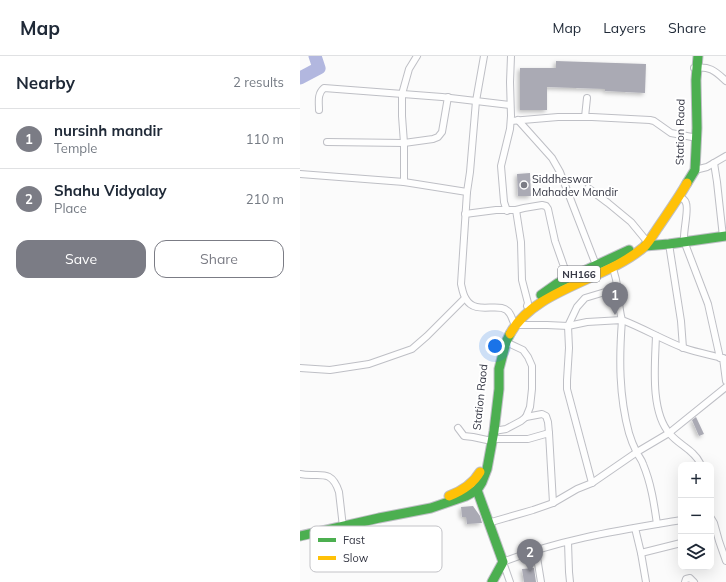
<!DOCTYPE html>
<html lang="en">
<head>
<meta charset="utf-8">
<style>
	:root { --surface:#fff; --page:#f2f2f3; --text:#1f2937; --muted:#747a83; --line:#e0e1e3; --accent:#7b7c85 }
	body { margin:0; font-family:Mulish,sans-serif; background:var(--page); color:var(--text) }
	.controls { position:absolute; right:12px; bottom:12px; display:grid; overflow:hidden; border-radius:8px; box-shadow:0 4px 16px #0002 }
	.controls button { width:36px; height:36px; display:grid; place-items:center; padding:0; border:0; border-bottom:1px solid var(--line); background:var(--surface); color:var(--text); font:20px sans-serif }
	.you { position:absolute; left:195px; top:290px; width:14px; height:14px; margin:-10px; border:3px solid #fff; border-radius:50%; background:#1a73e8; box-shadow:0 0 0 6px #1a73e833 }
	.badge { display:grid; place-items:center; width:26px; height:26px; border-radius:50%; background:var(--accent); color:#fff; font-size:13px; font-weight:700 }
	.pin { position:absolute; translate:-50% -33px; filter:drop-shadow(0 1px 2px #0008) }
	.pin::after { content:''; position:absolute; top:21px; width:14px; height:12px; background:inherit; clip-path:polygon(0 0,100% 0,50% 100%) }
	.list { margin:0; padding:0; list-style:none }
	h2 { display:flex; justify-content:space-between; align-items:center; height:52px; margin:0; padding:0 16px; font-size:17px }
	h2 small { font-size:13px; font-weight:400; color:var(--muted) }
	.list li { display:grid; grid-template-columns:26px 1fr auto; gap:12px; align-items:center; box-sizing:border-box; height:60px; padding:0 16px; border-top:1px solid var(--line) }
	.list b { display:block; font-size:15px; white-space:nowrap }
	.list p { margin:0; font-size:13px; white-space:nowrap; color:var(--muted) }
	.list em { font-size:13px; font-style:normal; color:var(--muted) }
	.actions { display:flex; gap:8px; padding:12px 16px }
	.actions a { flex:1; padding:9px 0; border:1px solid var(--accent); border-radius:12px; text-align:center; font-size:14px; color:var(--accent) }
	.actions .main { background:var(--accent); color:#fff }
	.icon { flex:none; width:22px; height:22px; fill:none; stroke:currentColor; stroke-width:2; stroke-linecap:round; stroke-linejoin:round }
	.map { position:relative; flex:none; width:426px; height:526px; overflow:hidden }
	header { display:flex; align-items:center; gap:24px; box-sizing:border-box; height:56px; padding:0 20px; background:var(--surface); border-bottom:1px solid var(--line) }
	header strong { font-size:19px }
	nav { display:flex; gap:22px; margin-inline-start:auto; font-size:14px }
	main { display:flex }
	aside { flex:1; background:var(--surface) }
	.map>svg:first-child { display:block }
	.lines { fill:none; stroke-linecap:round; stroke-linejoin:round }
	.river { stroke:#b2b7df; stroke-width:13 }
	.building { fill:#aaaab4; filter:url(#shadow) }
	.street-casing { stroke:#bebfc5; stroke-width:8 }
	.fast-casing { stroke:#bebfc5; stroke-width:11 }
	.slow-casing { stroke:#bebfc5; stroke-width:11 }
	.street { stroke:#fefefe; stroke-width:6 }
	.fast { stroke:#4caf50; stroke-width:9 }
	.slow { stroke:#ffc107; stroke-width:9 }
	.poi-dot { fill:#7b7c85; stroke:#fff; stroke-width:1.5 }
	.labels { text-anchor:middle; dominant-baseline:central; stroke-width:4; stroke-linejoin:round; paint-order:stroke }
	.shield { fill:#fff; stroke:#72747d; stroke-width:1 }
	.shield-label { font-size:10px; font-weight:bold; fill:#363845 }
	.street-label { font-size:11px; fill:#363845; stroke:#fff }
	.poi-label { font-size:11px; fill:#363845; stroke:#fff; text-anchor:start }
	.key { fill:#fff; stroke:#c3c3c7; stroke-width:1 }
	.key-label { font-size:11px; fill:#363845 }
</style>
</head>
<body>
<header>
<strong>Map</strong>
<nav><a>Map</a><a>Layers</a><a>Share</a></nav>
</header>
<main>
<aside>
<h2>Nearby<small>2 results</small></h2>
<ul class="list">
<li><span class="badge">1</span><div><b>nursinh mandir</b><p>Temple</p></div><em>110 m</em></li>
<li><span class="badge">2</span><div><b>Shahu Vidyalay</b><p>Place</p></div><em>210 m</em></li>
</ul>
<div class="actions"><a class="main">Save</a><a>Share</a></div>
</aside>
<div class="map">
<svg width="426" height="526" viewBox="0 0 426 526">
	<defs>
		<filter id="shadow"><feDropShadow dx="-2" dy="2" stdDeviation="2" flood-color="#0004"/></filter>
	</defs>
	<rect width="100%" height="100%" fill="#fbfbfb"/>
	<g class="lines">
		<path class="river" d="M0,22L19,12L15,0"/>
	</g>
	<g class="building">
		<path d="M256,5L346,8L345,37L305,35V33L247,31V54H220V12H256Z"/>
		<path d="M230,117L231,140H218L217,118Z"/>
		<path d="M396,361L404,378L399,380L392,364Z"/>
		<path d="M173,450L180,460L182,467L167,468L166,461H162L161,451Z"/>
		<path d="M234,512L236,526H224L222,513Z"/>
	</g>
	<g class="lines">
		<g class="street-casing">
			<g id="street">
				<path d="M184,0L176,45L170,116L167,136L161,228C162,232 163,239 166,243C176,261 202,243 210,258C212,261 213,266 215,269H247L268,270L287,266L322,264C319,303 319,340 329,377C331,384 334,391 337,397C339,401 342,404 343,408C351,427 354,447 357,468"/>
				<path d="M394,12C411,10 415,15 426,25"/>
				<path d="M19,54C19,46 17,38 24,32L142,41L210,49"/>
				<path d="M285,61L287,42"/>
				<path d="M218,64L252,102L260,116L296,209"/>
				<path d="M211,65L258,61H292L350,64L354,65L371,77L392,81"/>
				<path d="M27,86L104,87L133,83L138,81L142,76L148,41"/>
				<path d="M414,107L417,126L423,181"/>
				<path d="M395,114L407,111L426,100"/>
				<path d="M0,118L104,126L167,136"/>
				<path d="M104,126V87L102,60V38L109,13L117,0"/>
				<path d="M288,132L308,147L331,166L345,183"/>
				<path d="M379,141C382,142 385,143 386,147C389,153 383,176 384,185L408,248L420,302"/>
				<path d="M216,154L221,186L222,224L228,247L227,250"/>
				<path d="M207,155L204,146L201,110L210,73L211,60L210,26L211,0"/>
				<path d="M165,158L196,154H216L224,152L242,149L246,150L248,153L255,185L268,222"/>
				<path d="M369,188L381,265L383,292"/>
				<path d="M312,211C320,227 317,247 322,264C343,272 363,284 384,292C398,297 412,299 426,303"/>
				<path d="M356,280C355,308 350,356 370,378C379,389 394,394 400,407"/>
				<path d="M423,302L426,325"/>
				<path d="M0,312L30,314L69,308L112,293L127,280L165,242"/>
				<path d="M226,361L242,358L246,360L248,366L249,377"/>
				<path d="M158,372L164,380L173,381L187,384"/>
				<path d="M194,375L206,373L221,365L226,361L230,351L232,333V310L228,301L223,294L206,286"/>
				<path d="M192,383H228L249,377L253,447"/>
				<path d="M0,418C18,422 31,411 39,436L43,471"/>
				<path d="M292,427L267,333V324L269,292L268,270L277,251L285,242L305,236L317,235"/>
				<path d="M411,462L414,467L419,485L426,505"/>
				<path d="M188,467L233,454L253,447L277,433L292,427L337,396L369,377L426,331"/>
				<path d="M335,472L341,497L346,526"/>
				<path d="M268,486L269,516L270,526"/>
				<path d="M236,495L241,526"/>
				<path d="M341,497L381,487"/>
				<path d="M210,526L203,506C260,483 321,474 381,464"/>
				<path d="M385,526L386,523L390,522L394,526"/>
			</g>
		</g>
		<g class="fast-casing">
			<g id="fast">
				<path d="M387,127L395,114L397,72L396,24L398,0"/>
				<path d="M345,190L369,188L426,180"/>
				<path d="M241,239L258,227L329,194"/>
				<path d="M177,434L203,506L192,526"/>
				<path d="M0,480L79,462L131,452L166,440L177,434L182,426L187,413L194,375L199,333V313L206,286L210,278"/>
			</g>
		</g>
		<g class="slow-casing">
			<g id="slow">
				<path d="M210,278C234,233 306,224 344,191C349,186 353,179 357,173C367,158 378,143 387,127"/>
				<path d="M149,440C162,435 173,428 180,416"/>
			</g>
		</g>
		<use href="#street" class="street"/>
		<use href="#fast" class="fast"/>
		<use href="#slow" class="slow"/>
	</g>
	<circle class="poi-dot" cx="224" cy="129" r="4"/>
	<g class="labels">
		<rect class="shield" x="258" y="210" width="42" height="16" rx="3"/>
		<g class="shield-label">
			<text x="279" y="218">NH166</text>
		</g>
		<g class="street-label">
			<text transform="translate(380 76) rotate(-89)">Station Raod</text>
			<text transform="translate(180 341) rotate(-84)">Station Raod</text>
		</g>
		<g class="poi-label">
			<text x="232" y="123">Siddheswar<tspan x="232" dy="13">Mahadev Mandir</tspan></text>
		</g>
	</g>
	<rect x="10" y="470" width="132" height="46" rx="6" class="key"/>
	<rect x="18" y="482" width="18" height="4" fill="#4caf50"/>
	<rect x="18" y="500" width="18" height="4" fill="#ffc107"/>
	<g class="key-label">
		<text x="43" y="488">Fast</text>
		<text x="43" y="506">Slow</text>
	</g>
</svg>
<div class="controls">
<button>+</button>
<button>−</button>
<button><svg class="icon" aria-label="layers" viewBox="0 0 24 24"><path d="M12 4l9 5-9 5-9-5zM3 14l9 5 9-5"/></svg></button>
</div>
<div class="you"></div>
<div class="pin badge" style="left:315px;top:259px">1</div>
<div class="pin badge" style="left:230px;top:516px">2</div>
</div>
</main>
</body>
</html>
